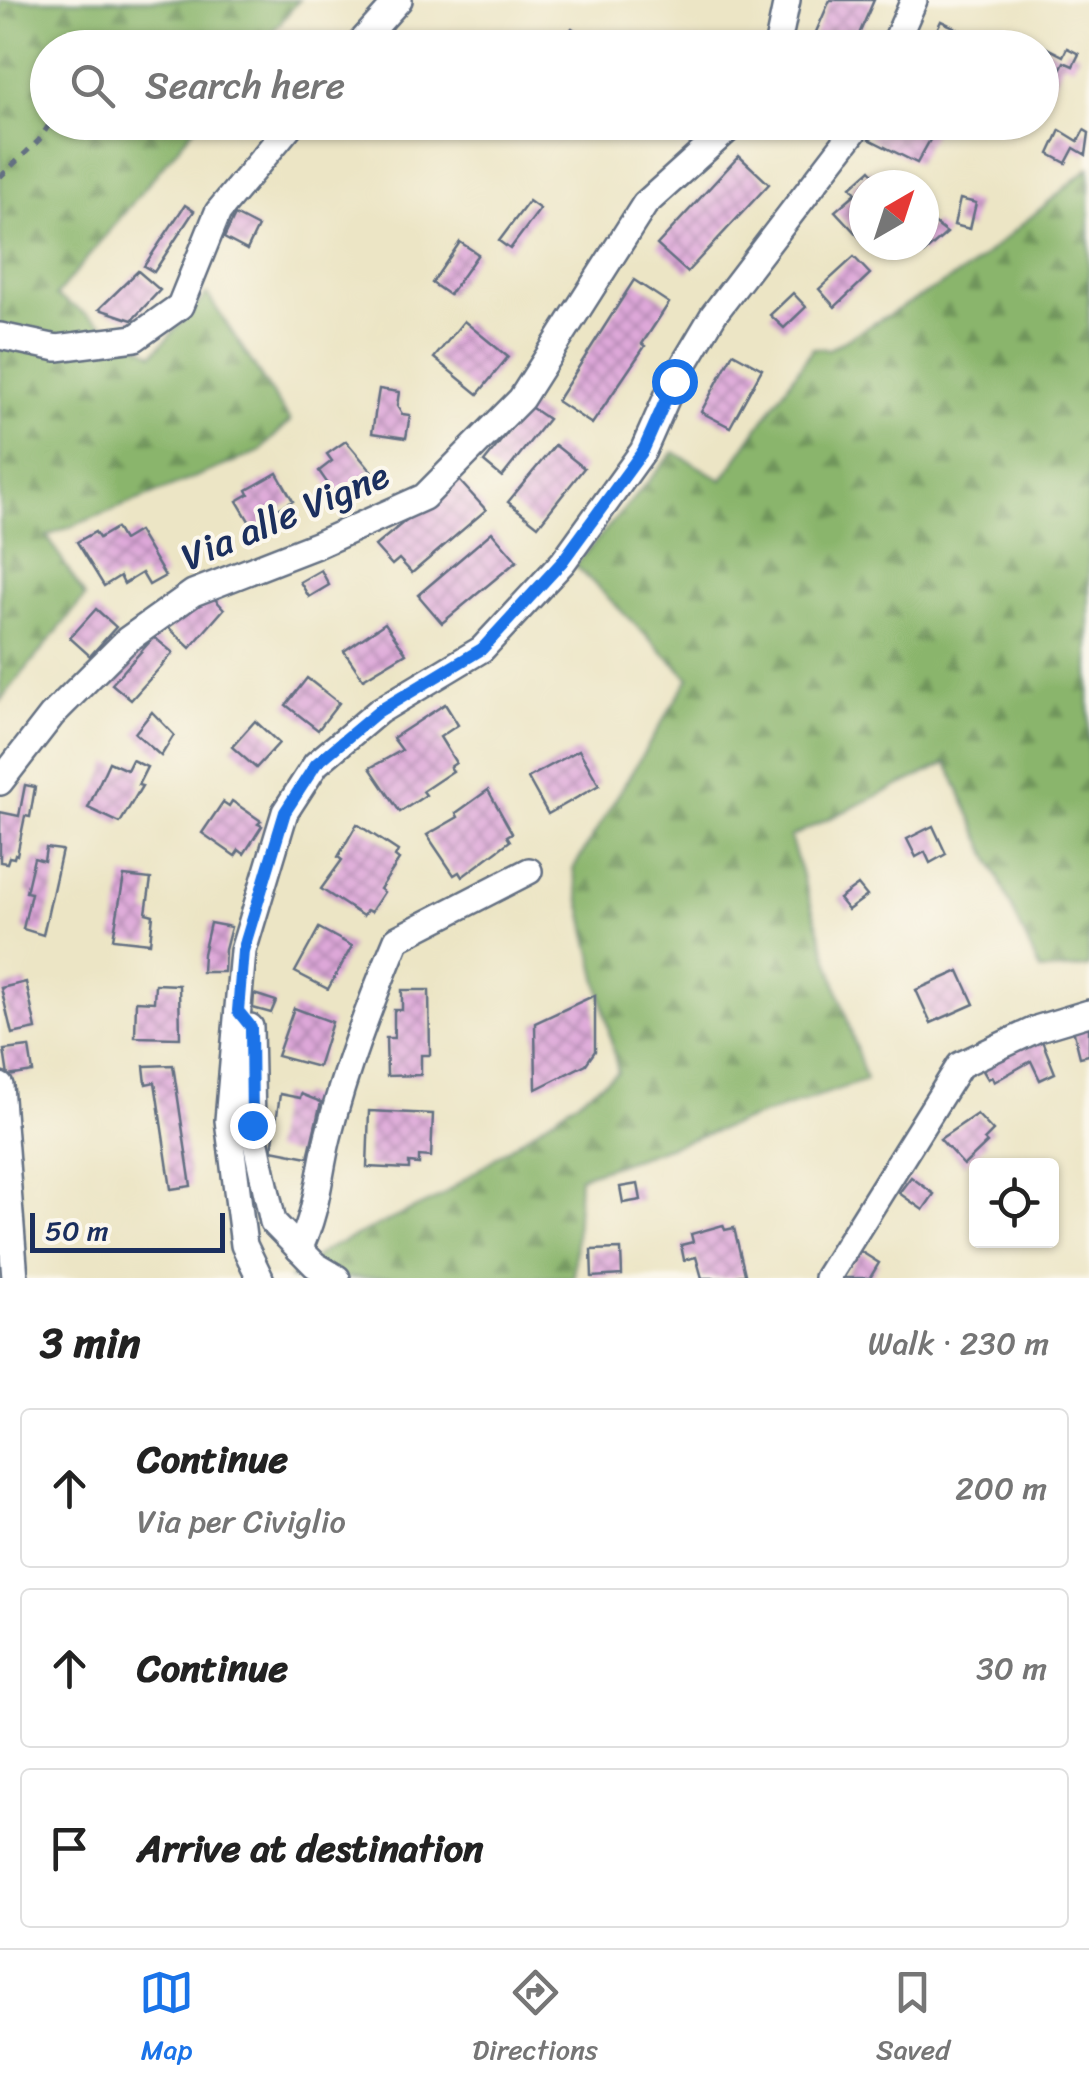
<!DOCTYPE html>
<html lang="en">
<head>
<meta charset="utf-8">
<style>
	:root { --surface:#fff; --page:#f6f6f6; --text:#222; --muted:#767676; --line:#e0e0e0; --accent:#1a73e8 }
	body { margin:0; font-family:Sriracha,sans-serif; background:var(--page); color:var(--text) }
	.controls { position:absolute; right:30px; bottom:30px; display:grid; overflow:hidden; border-radius:10px; box-shadow:0 2px 8px #0004 }
	.controls button { width:90px; height:90px; display:grid; place-items:center; padding:0; border:0; border-bottom:2px solid var(--line); background:var(--surface); color:var(--text); font:50px sans-serif }
	.compass { position:absolute; left:849px; top:170px; width:90px; height:90px; border-radius:50%; background:var(--surface); box-shadow:0 2px 8px #0004; rotate:39deg }
	.scale { position:absolute; left:30px; bottom:25px; width:195px; box-sizing:border-box; padding-left:10px; border:5px solid #1b2f5e; border-top:0; font-size:28px; line-height:35px; white-space:nowrap; color:#1b2f5e; -webkit-text-stroke:8px #fbf7ec; paint-order:stroke }
	.stop { position:absolute; width:30px; height:30px; margin:-22px; border:8px solid #1a73e8; border-radius:50%; background:#fff }
	.stop.end { background:#1a73e8; border-color:#fff; box-shadow:0 2px 10px #0008 }
	.list { margin:0; padding:0; list-style:none }
	h2 { display:flex; justify-content:space-between; align-items:center; height:130px; margin:0; padding:0 40px; font-size:42px }
	h2 small { font-size:32px; font-weight:400; color:var(--muted) }
	.list li { display:grid; grid-template-columns:65px 1fr auto; gap:30px; align-items:center; box-sizing:border-box; height:160px; margin:0 20px 20px; padding:0 20px; border:2px solid var(--line); border-radius:10px }
	.list b { display:block; font-size:38px; white-space:nowrap }
	.list p { margin:0; font-size:32px; white-space:nowrap; color:var(--muted) }
	.list em { font-size:32px; font-style:normal; color:var(--muted) }
	.icon { flex:none; width:55px; height:55px; fill:none; stroke:currentColor; stroke-width:2; stroke-linecap:round; stroke-linejoin:round }
	.map { position:relative; flex:none; width:1089px; height:1278px; overflow:hidden }
	.search { position:absolute; background:var(--surface); box-shadow:0 2px 8px #0004; left:30px; right:30px; top:30px; height:110px; display:flex; align-items:center; gap:25px; box-sizing:border-box; padding:0 35px; border-radius:55px; color:var(--muted); font-size:38px }
	.sheet { height:670px; background:var(--surface) }
	nav { display:flex; justify-content:space-around; align-items:center; box-sizing:border-box; height:140px; border-top:2px solid var(--line); background:var(--surface); font-size:28px; color:var(--muted) }
	nav a { display:grid; justify-items:center; gap:5px }
	nav .on { color:var(--accent) }
	.map>svg:first-child { display:block }
	.forest { fill:url(#forest-firs); stroke:#527265; stroke-width:2.5 }
	.building { fill:url(#building-cross-hatch) }
	.lines { fill:none; stroke-linecap:round; stroke-linejoin:round }
	.minor-casing { stroke:#646f82; stroke-width:30 }
	.path { stroke:#646f82; stroke-width:5; stroke-dasharray:8 8; stroke-linecap:butt }
	.minor { stroke:#fff; stroke-width:25 }
	.route { stroke:#1a73e8; stroke-width:12 }
	.labels { text-anchor:middle; dominant-baseline:central; stroke-width:8; stroke-linejoin:round; paint-order:stroke }
	.street-label { font-size:38px; fill:#1b2f5e; stroke:#fbf7ec }
</style>
</head>
<body>
<div class="map">
<svg width="1089" height="1278" viewBox="0 0 1089 1278">
	<defs>
		<pattern id="forest-firs" width="22" height="20" patternUnits="userSpaceOnUse" patternTransform="scale(2.5)"><rect width="22" height="20" fill="#8ab56c"/><path d="M5 1l3.5 6h-7zM16 11l3.5 6h-7z" fill="#70945c"/></pattern>
		<pattern id="building-cross-hatch" width="8" height="8" patternUnits="userSpaceOnUse" patternTransform="scale(2.5)"><rect width="8" height="8" fill="#dea8d9"/><path d="M0 0l8 8M0 8l8-8" fill="none" stroke="#b389b3"/></pattern>
	</defs>
	<rect width="100%" height="100%" fill="#fbf7ec"/>
	<filter id="ink" filterUnits="userSpaceOnUse"><feTurbulence type="fractalNoise" baseFrequency=".01" numOctaves="2"/><feDisplacementMap in="SourceGraphic" scale="20" xChannelSelector="R" yChannelSelector="G"/><feConvolveMatrix kernelMatrix="1 2 1 2 8 2 1 2 1" color-interpolation-filters="sRGB"/></filter>
	<filter id="wash" filterUnits="userSpaceOnUse"><feTurbulence type="fractalNoise" baseFrequency=".0048" numOctaves="4" result="noise"/><feDisplacementMap in="SourceGraphic" scale="40" xChannelSelector="R" yChannelSelector="G"/><feGaussianBlur stdDeviation="2.25" result="paint"/><feColorMatrix in="noise" values="0 0 0 0 0 0 0 0 0 0 0 0 0 0 0 0 0 1.4 0 .05"/><feComposite in="paint" operator="in"/></filter>
	<g filter="url(#wash)">
		<rect width="100%" height="100%" fill="#ece5c5"/>
		<g class="forest">
			<path d="M0,0H299L260,47L48,48V122L198,123L56,296L153,354L207,294L290,421L259,452L47,536L85,597L0,701Z"/>
			<path d="M1089,168V967L1040,971L947,763L790,837L866,1080L579,1177L574,1278H290L325,1250L438,1198L618,1072L573,869L689,678L575,565L674,452L722,480L813,348L829,349L970,268Z"/>
		</g>
		<g id="blocks">
			<g class="building">
				<path d="M830,0H874L853,48H809Z"/>
				<path d="M941,21L969,34L963,48H928Z"/>
				<path d="M572,28L598,48H543L550,37L559,44Z"/>
				<path d="M1014,31L1063,56L1067,48L1079,54L1073,66L1064,62L1044,101L1042,100V48H1005Z"/>
				<path d="M878,122H940L917,163L869,139Z"/>
				<path d="M1060,130L1078,141L1084,130L1089,133L1086,155L1074,148L1066,163L1049,154Z"/>
				<path d="M739,156L769,184L687,272L657,245Z"/>
				<path d="M870,170L884,185H864L862,240L835,211L856,193L851,187Z"/>
				<path d="M960,199L976,203L970,229L954,225Z"/>
				<path d="M529,201L540,209L510,249L499,241Z"/>
				<path d="M185,205L194,211L154,272L144,266Z"/>
				<path d="M235,215L258,227L247,250L224,238Z"/>
				<path d="M934,223L947,233L923,254L916,245H924V233Z"/>
				<path d="M460,242L478,254L449,295L432,283Z"/>
				<path d="M854,257L870,274L835,307L819,289Z"/>
				<path d="M138,271L160,290L132,320L99,309Z"/>
				<path d="M634,280L669,303L642,344L645,346L592,424L557,401Z"/>
				<path d="M793,293L806,307L784,328L770,315Z"/>
				<path d="M464,321L508,357L478,394L434,358Z"/>
				<path d="M733,353L762,369L730,427L701,412Z"/>
				<path d="M379,389L399,392L397,406L402,414L410,415L406,438L372,433Z"/>
				<path d="M529,406L548,419L502,477L484,462Z"/>
				<path d="M346,441L373,473L339,500L319,471L332,461L327,454Z"/>
				<path d="M555,445L584,468L538,526L508,502Z"/>
				<path d="M277,473L293,501L278,509L285,520L266,532L263,526L255,531L237,501L249,494L247,490Z"/>
				<path d="M457,478L486,510L412,573L399,559L392,565L375,546Z"/>
				<path d="M116,528L123,540L138,531L165,576L149,585L142,573L124,584L120,576L104,586L77,542L95,532L99,538Z"/>
				<path d="M492,532L517,561L442,623L418,595Z"/>
				<path d="M321,570L329,585L309,597L300,582Z"/>
				<path d="M212,596L224,609L190,648L167,626Z"/>
				<path d="M96,609L116,627L90,656L70,638Z"/>
				<path d="M385,623L406,653L363,679L344,651Z"/>
				<path d="M154,637L173,653L131,700L112,684Z"/>
				<path d="M307,678L339,703L318,730L286,705Z"/>
				<path d="M445,704L458,725L440,737L456,763L450,767L453,771L423,791L426,795L400,812L370,768L402,750L393,738Z"/>
				<path d="M152,712L174,735L161,756L135,733Z"/>
				<path d="M255,721L279,743L256,768L232,747Z"/>
				<path d="M579,750L599,785L548,814L528,778Z"/>
				<path d="M132,760L147,767L138,785L142,786L120,823L88,808L109,762L127,770Z"/>
				<path d="M25,785L35,787L30,817L25,816L17,855L15,854L14,858L9,857L7,863L0,862V812L19,816Z"/>
				<path d="M488,790L512,833L507,836L510,841L462,877L459,872L454,875L427,835L458,817L456,813Z"/>
				<path d="M232,801L261,821L258,824L262,826L244,854L239,850L235,856L202,833L223,802L229,806Z"/>
				<path d="M357,824L398,851L395,857L399,860L380,889L384,892L371,912L367,910L363,916L321,889L342,860L338,857Z"/>
				<path d="M933,826L946,854L930,863L925,852L916,857L907,839Z"/>
				<path d="M46,848L62,850L43,935L23,929L31,893L26,892L34,858L44,861Z"/>
				<path d="M124,876L151,879L146,913L153,915L150,943L113,939Z"/>
				<path d="M858,885L867,896L848,910L839,899Z"/>
				<path d="M210,923L231,927L225,950L224,972H202L203,954Z"/>
				<path d="M319,928L352,946L328,989L295,972Z"/>
				<path d="M959,971L974,1004L931,1023L916,990Z"/>
				<path d="M26,982L36,1029L12,1034L1,988Z"/>
				<path d="M155,984L179,985L180,1038L135,1037L136,1001L154,1002Z"/>
				<path d="M402,990H429L430,1055H421V1075L387,1076L386,1038H394V1010H402Z"/>
				<path d="M254,994L276,1001L271,1013L253,1008Z"/>
				<path d="M595,995V1051L586,1064L536,1089L535,1023Z"/>
				<path d="M294,1008L332,1022L318,1067L277,1056Z"/>
				<path d="M1089,1025V1055L1080,1057L1073,1029Z"/>
				<path d="M1039,1033L1055,1073L1040,1080L1031,1061L994,1082L992,1077L988,1079L979,1064Z"/>
				<path d="M29,1047L33,1072L8,1076L4,1050Z"/>
				<path d="M173,1065L191,1186L171,1189L155,1082L146,1084L144,1066Z"/>
				<path d="M280,1094L300,1098L301,1094L321,1102L308,1157L272,1150Z"/>
				<path d="M369,1111L433,1114L431,1157L419,1156V1164L409,1163V1169L367,1167Z"/>
				<path d="M977,1114L993,1131L984,1140L987,1143L964,1165L940,1139Z"/>
				<path d="M911,1177L934,1194L923,1210L899,1193Z"/>
				<path d="M638,1184L641,1200L623,1203L620,1187Z"/>
				<path d="M723,1225L725,1230L734,1228L745,1274L730,1278H702L696,1257L684,1260L681,1245L693,1242L691,1234Z"/>
				<path d="M621,1249L622,1275L592,1277L591,1250Z"/>
				<path d="M860,1251L879,1263L870,1278H843Z"/>
			</g>
		</g>
	</g>
	<g filter="url(#ink)">
		<use href="#blocks" fill-opacity="0" stroke="#646f82" stroke-width="2.5"/>
		<g class="lines">
			<g class="minor-casing">
				<g id="minor">
					<path d="M356,48L399,0"/>
					<path d="M777,48L787,0"/>
					<path d="M893,48L914,0"/>
					<path d="M0,336L57,348L135,338L180,306L218,212L293,122"/>
					<path d="M0,782L52,715L127,640L193,593L319,544L424,497L521,399L645,204L736,122"/>
					<path d="M250,1027L252,1125L273,1222L315,1265L337,1278"/>
					<path d="M0,1086L15,1278"/>
					<path d="M299,1249C318,1210 318,1178 328,1137C345,1069 370,1004 397,939L529,871"/>
					<path d="M260,1278L244,1245L228,1120L243,951L285,812L316,764L379,711L482,649L563,562L643,451L674,381L714,314L861,122"/>
					<path d="M827,1278L960,1065L1039,1028L1089,1013"/>
				</g>
			</g>
			<path class="path" d="M0,177L39,140L51,122"/>
			<use href="#minor" class="minor"/>
		</g>
	</g>
	<g class="lines" filter="url(#ink)">
		<path class="route" d="M252,1125L251,1027L238,1011L243,951L285,812L316,764L379,711L482,649L562,562L643,451L674,381"/>
	</g>
	<g class="labels">
		<g class="street-label">
			<text transform="translate(285 516) rotate(-23)">Via alle Vigne</text>
		</g>
	</g>
</svg>
<div class="controls">
<button><svg class="icon" aria-label="locate" viewBox="0 0 24 24"><circle cx="12" cy="12" r="6"/><path d="M12 2v4M12 18v4M2 12h4M18 12h4"/></svg></button>
</div>
<svg class="compass" viewBox="-18 -18 36 36"><path d="M0-13l5 13h-10z" fill="#e53935"/><path d="M0 13l5-13h-10z" fill="#767676"/></svg>
<div class="scale">50 m</div>
<div class="stop" style="left:674px;top:381px"></div>
<div class="stop end" style="left:252px;top:1125px"></div>
<div class="search"><svg class="icon" aria-label="search" viewBox="0 0 24 24"><circle cx="10" cy="10" r="6"/><path d="M15 15l6 6"/></svg>Search here</div>
</div>
<section class="sheet">
<h2>3 min<small>Walk · 230 m</small></h2>
<ul class="list">
<li><svg class="icon" aria-label="ahead" viewBox="0 0 24 24"><path d="M12 20V5M6 11l6-6 6 6"/></svg><div><b>Continue</b><p>Via per Civiglio</p></div><em>200 m</em></li>
<li><svg class="icon" aria-label="ahead" viewBox="0 0 24 24"><path d="M12 20V5M6 11l6-6 6 6"/></svg><div><b>Continue</b></div><em>30 m</em></li>
<li><svg class="icon" aria-label="arrive" viewBox="0 0 24 24"><path d="M6 21V4h12l-3 4 3 4H6"/></svg><div><b>Arrive at destination</b></div></li>
</ul>
</section>
<nav>
<a class="on"><svg class="icon" aria-label="map" viewBox="0 0 24 24"><path d="M3 6l6-2 6 2 6-2v14l-6 2-6-2-6 2zM9 4v14M15 6v14"/></svg>Map</a>
<a><svg class="icon" aria-label="directions" viewBox="0 0 24 24"><path d="M12 3l9 9-9 9-9-9zM9 14v-3h6M13 9l2 2-2 2"/></svg>Directions</a>
<a><svg class="icon" aria-label="saved" viewBox="0 0 24 24"><path d="M7 4h10v16l-5-4-5 4z"/></svg>Saved</a>
</nav>
</body>
</html>
